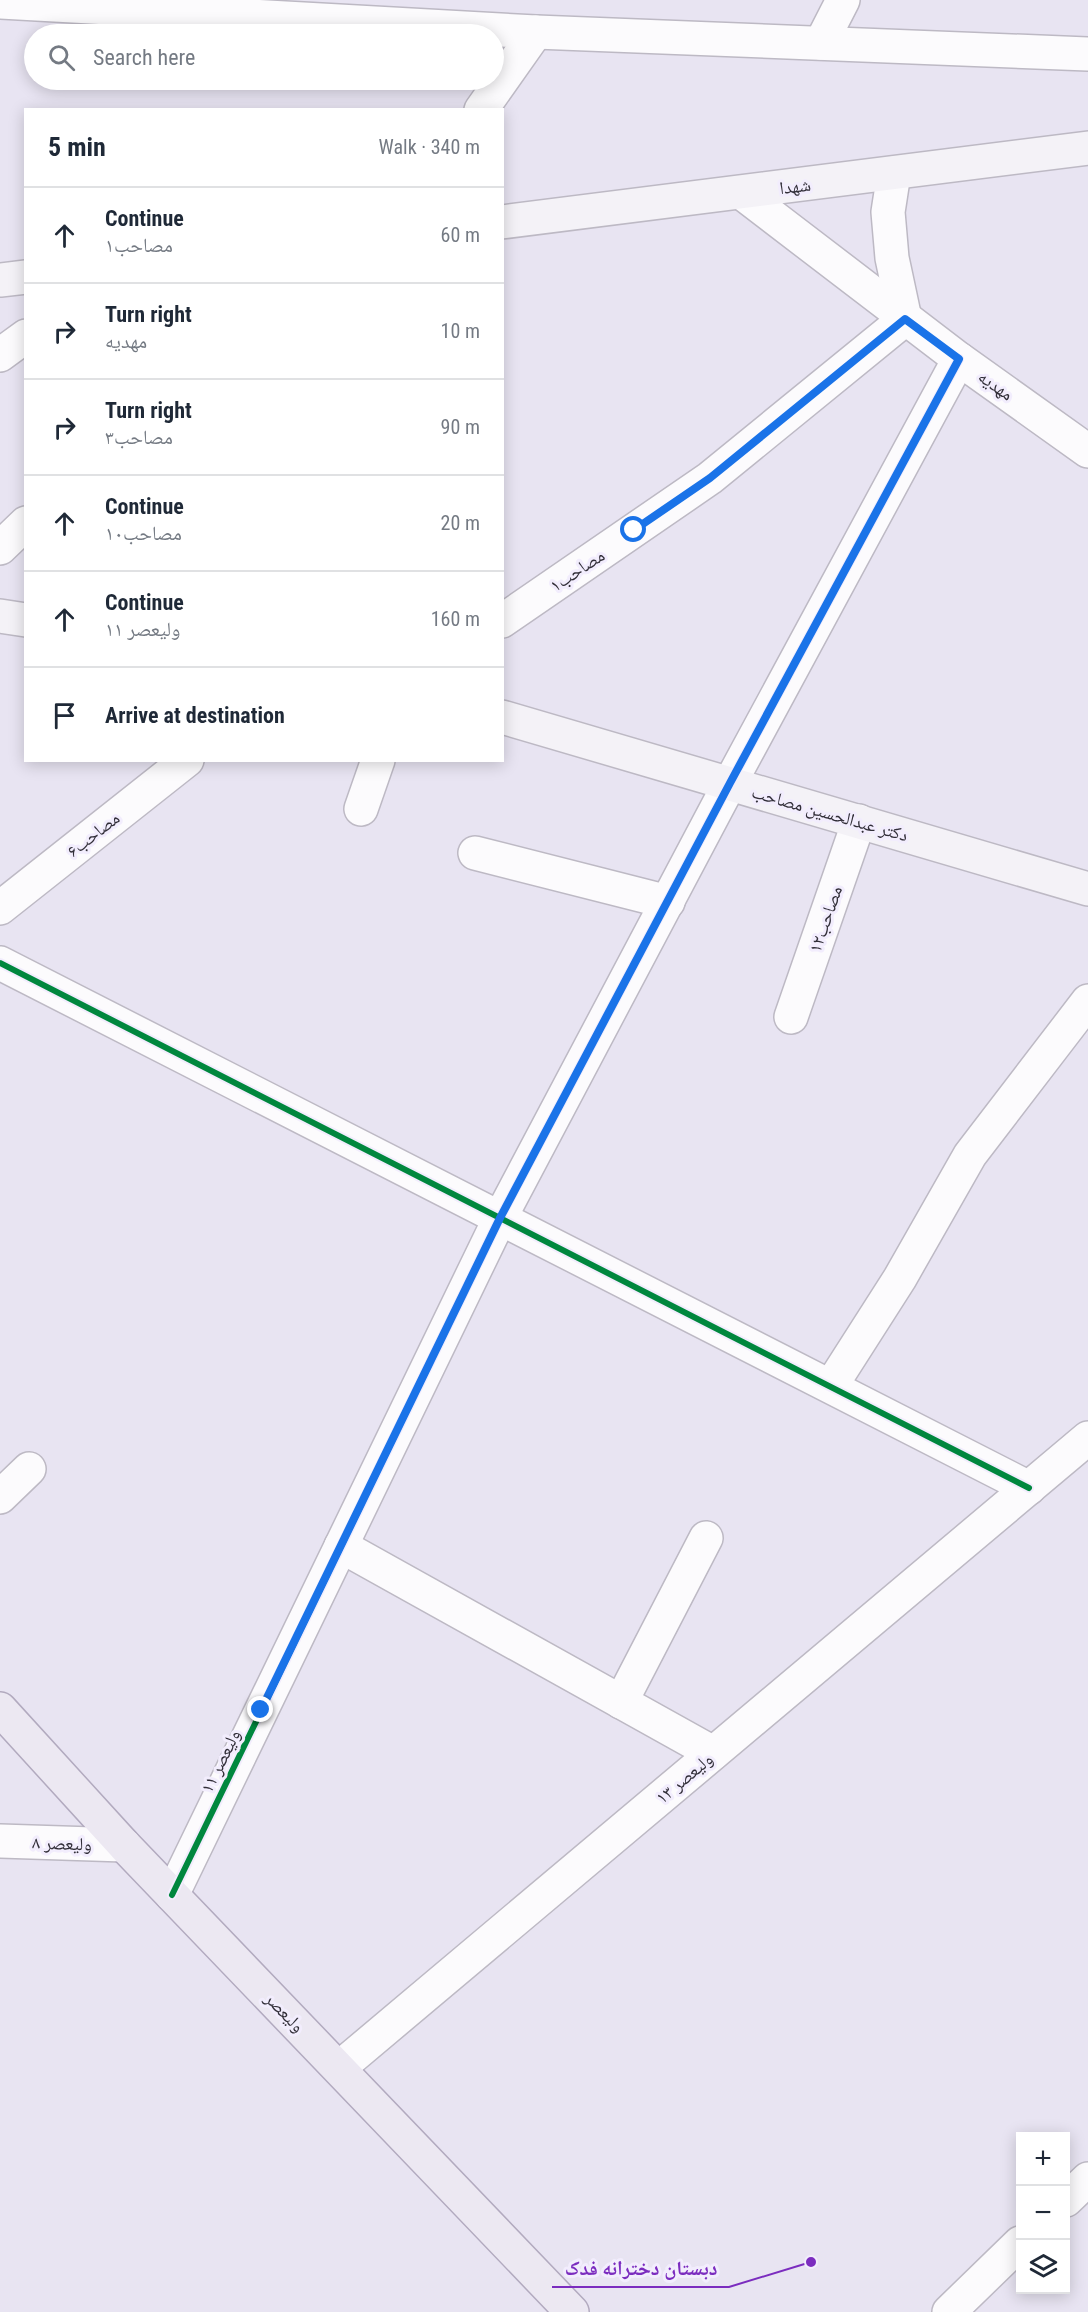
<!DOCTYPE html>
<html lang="en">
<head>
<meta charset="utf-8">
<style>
	:root { --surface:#fff; --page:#f2f2f3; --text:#1f2937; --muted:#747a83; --line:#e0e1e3 }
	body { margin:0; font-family:"Roboto Condensed","Noto Naskh Arabic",sans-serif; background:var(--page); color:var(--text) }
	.controls { position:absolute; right:18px; bottom:18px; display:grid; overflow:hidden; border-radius:0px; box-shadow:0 3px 15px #0003 }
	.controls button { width:54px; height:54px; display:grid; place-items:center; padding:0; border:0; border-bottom:2px solid var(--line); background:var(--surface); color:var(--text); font:30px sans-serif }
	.stop { position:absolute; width:18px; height:18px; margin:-14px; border:4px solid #1a73e8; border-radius:50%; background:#fff }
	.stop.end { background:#1a73e8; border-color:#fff; box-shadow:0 2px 6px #0008 }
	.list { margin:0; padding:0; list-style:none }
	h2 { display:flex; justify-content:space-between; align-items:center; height:78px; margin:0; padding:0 24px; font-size:26px }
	h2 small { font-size:20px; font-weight:400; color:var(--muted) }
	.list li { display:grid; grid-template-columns:39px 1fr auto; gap:18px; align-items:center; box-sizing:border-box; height:96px; padding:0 24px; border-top:2px solid var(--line) }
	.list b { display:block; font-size:22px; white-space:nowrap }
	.list p { margin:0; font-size:20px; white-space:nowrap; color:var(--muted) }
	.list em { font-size:20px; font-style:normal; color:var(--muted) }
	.icon { flex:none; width:33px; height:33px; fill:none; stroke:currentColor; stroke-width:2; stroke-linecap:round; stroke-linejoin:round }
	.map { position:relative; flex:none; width:1088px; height:2312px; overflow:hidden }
	.search { position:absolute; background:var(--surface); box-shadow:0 3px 15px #0003; left:24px; top:24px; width:480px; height:66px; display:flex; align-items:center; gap:15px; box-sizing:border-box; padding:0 21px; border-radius:33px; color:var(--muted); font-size:22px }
	.panel { position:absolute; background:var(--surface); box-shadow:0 3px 15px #0003; left:24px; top:108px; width:480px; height:654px; border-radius:0px }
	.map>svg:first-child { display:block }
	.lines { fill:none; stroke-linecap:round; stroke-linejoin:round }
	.street-casing { stroke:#bdb9c4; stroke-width:36 }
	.secondary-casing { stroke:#bdb9c4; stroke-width:36 }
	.primary-casing { stroke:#b2aabf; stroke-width:36 }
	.street { stroke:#fcfbfd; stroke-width:33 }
	.secondary { stroke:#f4f2f7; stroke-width:33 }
	.primary { stroke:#ece8f2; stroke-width:33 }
	.cycleway-casing { stroke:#f2edfd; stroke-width:10 }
	.cycleway { stroke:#00873e; stroke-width:6 }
	.route { stroke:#1a73e8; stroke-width:8 }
	.labels { text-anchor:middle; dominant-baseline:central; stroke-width:6; stroke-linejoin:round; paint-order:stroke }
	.street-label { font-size:18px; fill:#312e38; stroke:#f2edfd }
	.leader { fill:none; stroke:#7b2cbf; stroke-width:2 }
	.callout-dot { fill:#7b2cbf; stroke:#f2edfd; stroke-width:2 }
	.callout-label { font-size:20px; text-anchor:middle; font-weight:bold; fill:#7b2cbf; stroke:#f2edfd; stroke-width:6; stroke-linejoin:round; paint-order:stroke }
</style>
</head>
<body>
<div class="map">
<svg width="1088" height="2312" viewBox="0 0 1088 2312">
	<rect width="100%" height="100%" fill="#e8e4f2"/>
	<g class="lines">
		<g class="street-casing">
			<g id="street">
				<path d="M0,2L536,32L1088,54"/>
				<path d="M821,43L843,0"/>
				<path d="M481,110L536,32"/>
				<path d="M894,173L888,212L892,258L905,319"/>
				<path d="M742,193L959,359L1088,451"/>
				<path d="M0,355L26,336"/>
				<path d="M0,548L26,523"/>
				<path d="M502,621L710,478L905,319"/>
				<path d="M361,809L378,760"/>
				<path d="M475,853L668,902"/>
				<path d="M0,908L187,760"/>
				<path d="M0,963L1029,1488"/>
				<path d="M791,1017L859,821"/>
				<path d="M831,1386L900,1278L970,1155L1088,1001"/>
				<path d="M0,1497L29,1469"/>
				<path d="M341,1546L713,1753"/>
				<path d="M621,1702L706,1538"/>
				<path d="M0,1841L124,1845"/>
				<path d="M172,1895L500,1218L730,783L959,359"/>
				<path d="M339,2068L1088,1438"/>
				<path d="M1066,2200L1088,2179"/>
				<path d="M949,2312L1020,2243"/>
			</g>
		</g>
		<g class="secondary-casing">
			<g id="secondary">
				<path d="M502,222L1088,148"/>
				<path d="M0,280L26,277"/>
				<path d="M0,616L26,620"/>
				<path d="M502,717L1088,889"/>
			</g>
		</g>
		<g class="primary-casing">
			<path id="primary" d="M0,1709L124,1845L572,2312"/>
		</g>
		<use href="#street" class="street"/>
		<use href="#secondary" class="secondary"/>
		<use href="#primary" class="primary"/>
		<g class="cycleway-casing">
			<g id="cycleway">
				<path d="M0,963L1029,1488"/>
				<path d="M172,1895L500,1218L730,783L959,359"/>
			</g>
		</g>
		<use href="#cycleway" class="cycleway"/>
	</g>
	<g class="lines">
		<path class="route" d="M261,1710L500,1218L730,783L959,359L905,319L710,478L634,530"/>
	</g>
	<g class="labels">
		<g class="street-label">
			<text transform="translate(795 186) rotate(-7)">شهدا</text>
			<text transform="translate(996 385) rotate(35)">مهدیه</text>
			<text transform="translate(577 570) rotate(-34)">مصاحب۱</text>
			<text transform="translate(830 813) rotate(16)">دکتر عبدالحسین مصاحب</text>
			<text transform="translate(93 834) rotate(-38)">مصاحب۶</text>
			<text transform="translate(825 919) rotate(-71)">مصاحب۱۲</text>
			<text transform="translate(220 1761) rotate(-64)">ولیعصر ۱۱</text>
			<text transform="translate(684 1778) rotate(-40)">ولیعصر ۱۳</text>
			<text transform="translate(62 1843) rotate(2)">ولیعصر ۸</text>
			<text transform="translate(285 2012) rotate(46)">ولیعصر</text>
		</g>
	</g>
	<path class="leader" d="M811 2262L729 2287H552"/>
	<circle class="callout-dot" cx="811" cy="2262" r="6"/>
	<g class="callout-label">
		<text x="641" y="2275">دبستان دخترانه فدک</text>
	</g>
</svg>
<div class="controls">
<button>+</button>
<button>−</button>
<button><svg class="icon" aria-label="layers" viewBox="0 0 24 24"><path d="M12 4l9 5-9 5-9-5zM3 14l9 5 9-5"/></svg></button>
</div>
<div class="stop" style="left:634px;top:530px"></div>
<div class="stop end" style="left:261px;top:1710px"></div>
<div class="search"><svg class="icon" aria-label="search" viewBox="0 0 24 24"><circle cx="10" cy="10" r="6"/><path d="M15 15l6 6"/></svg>Search here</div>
<section class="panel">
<h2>5 min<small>Walk · 340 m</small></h2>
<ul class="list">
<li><svg class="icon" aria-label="ahead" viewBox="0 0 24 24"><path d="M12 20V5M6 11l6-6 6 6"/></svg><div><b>Continue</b><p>مصاحب۱</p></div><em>60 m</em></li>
<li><svg class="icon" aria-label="right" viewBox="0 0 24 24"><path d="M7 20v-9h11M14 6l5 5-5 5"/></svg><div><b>Turn right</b><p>مهدیه</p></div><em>10 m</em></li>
<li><svg class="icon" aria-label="right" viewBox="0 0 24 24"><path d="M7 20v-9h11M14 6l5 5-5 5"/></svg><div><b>Turn right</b><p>مصاحب۳</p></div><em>90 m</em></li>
<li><svg class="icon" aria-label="ahead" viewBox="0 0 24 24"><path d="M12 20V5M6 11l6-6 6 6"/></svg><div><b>Continue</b><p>مصاحب۱۰</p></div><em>20 m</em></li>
<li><svg class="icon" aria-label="ahead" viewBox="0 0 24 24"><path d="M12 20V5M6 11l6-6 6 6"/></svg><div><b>Continue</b><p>ولیعصر ۱۱</p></div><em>160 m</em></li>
<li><svg class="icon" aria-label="arrive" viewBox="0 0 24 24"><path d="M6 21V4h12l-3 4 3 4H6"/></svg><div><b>Arrive at destination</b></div></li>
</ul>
</section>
</div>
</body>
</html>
